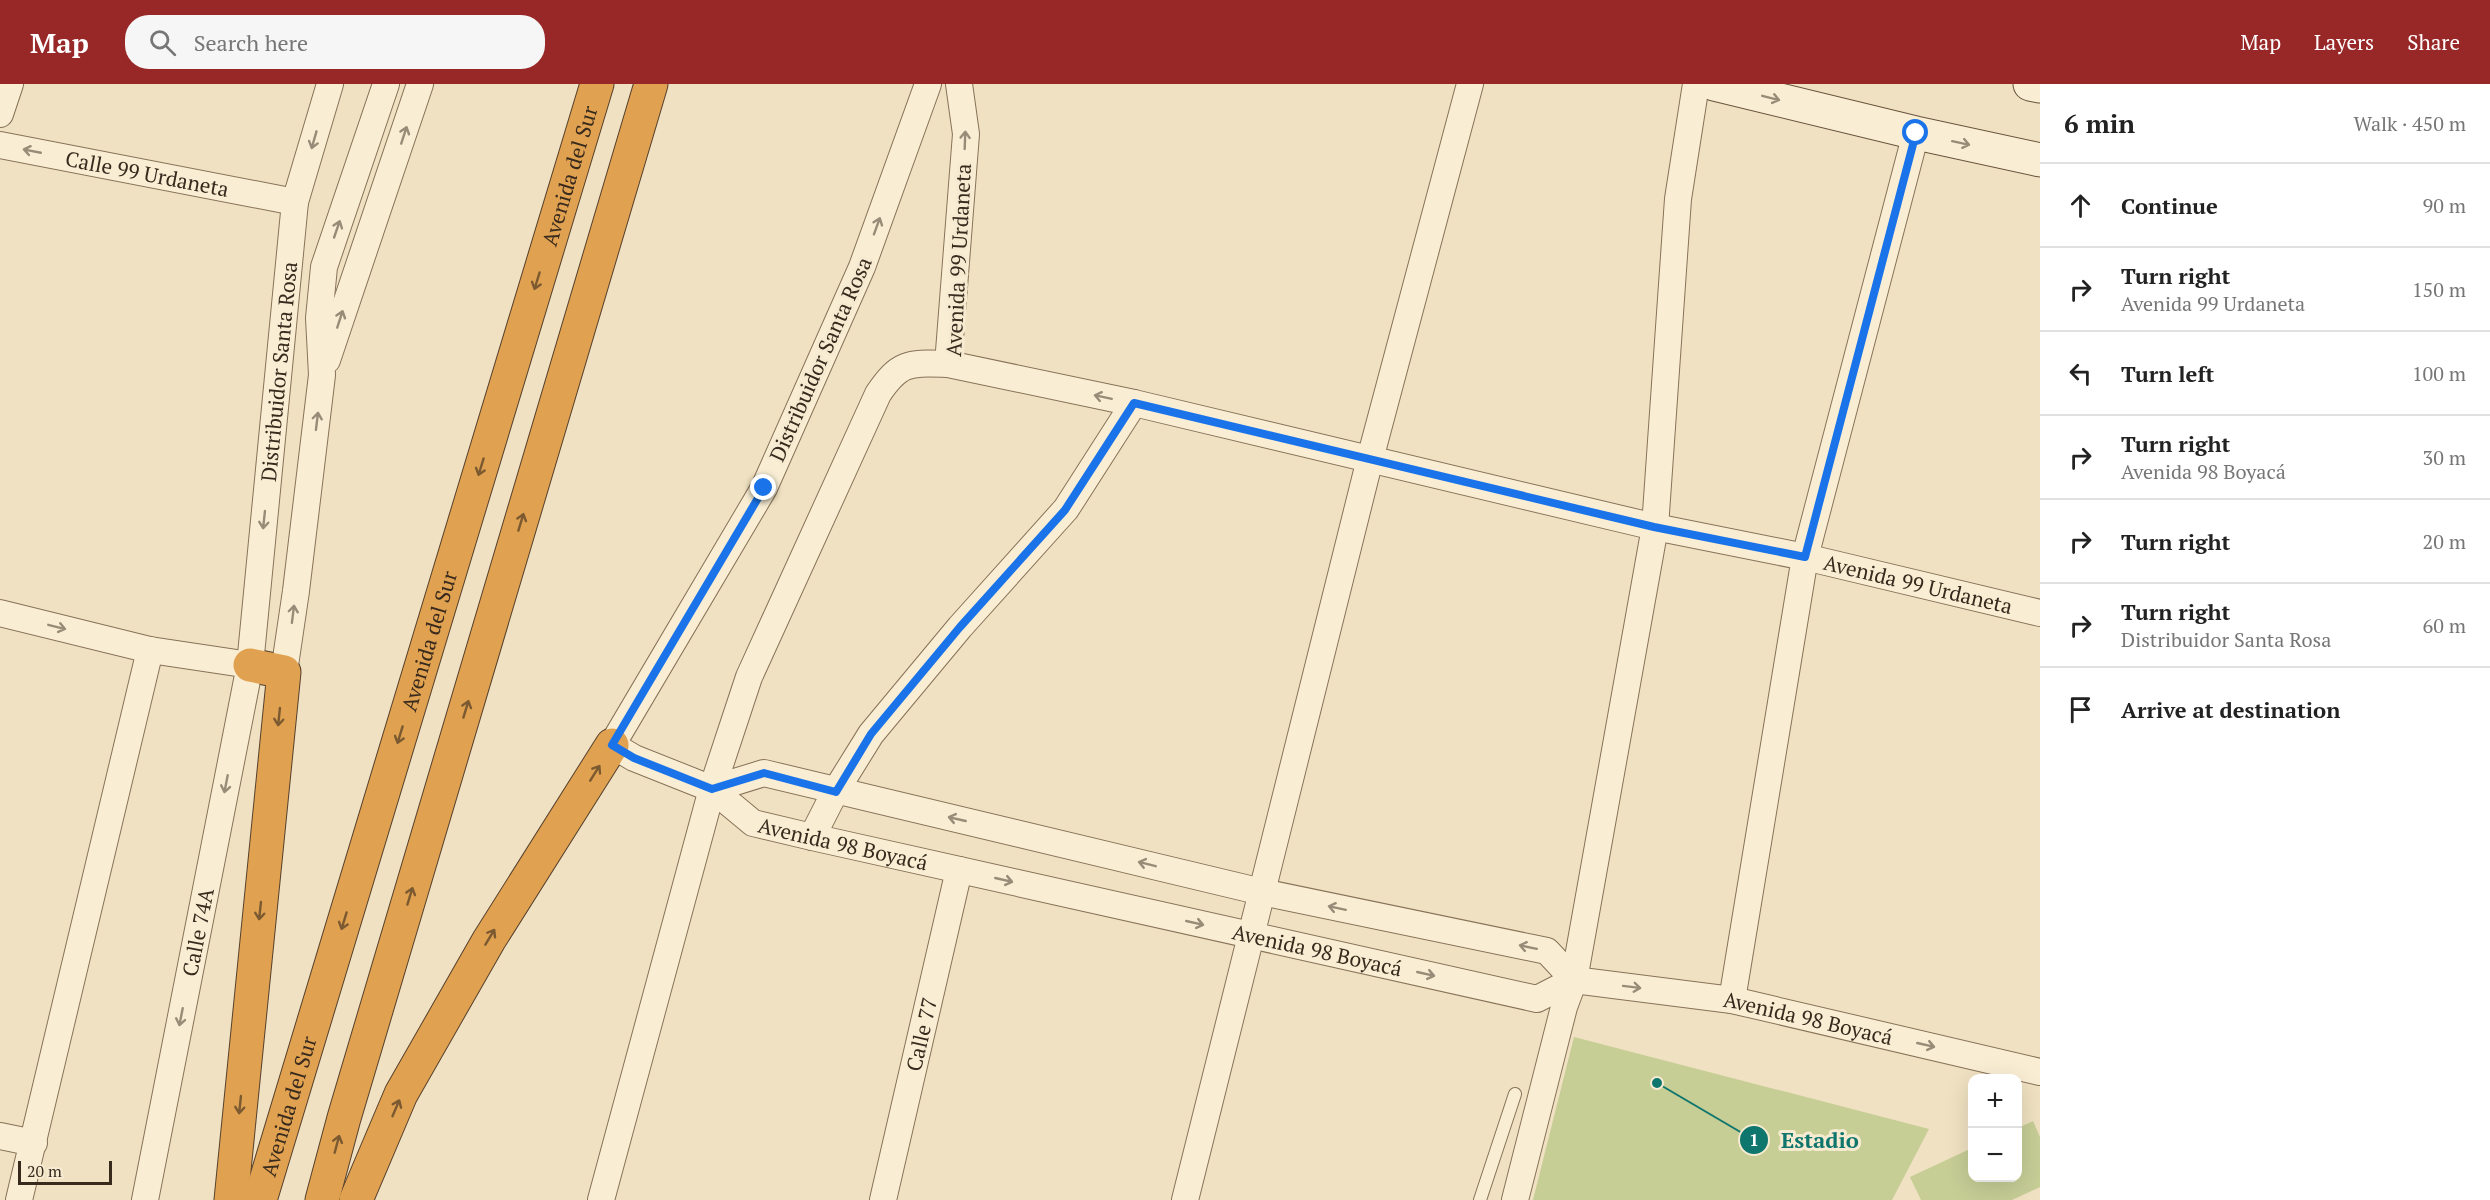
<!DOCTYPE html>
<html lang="en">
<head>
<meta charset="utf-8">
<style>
	:root { --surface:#fff; --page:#f6f6f6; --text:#222; --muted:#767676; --line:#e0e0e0; --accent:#982728 }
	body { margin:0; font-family:"PT Serif",serif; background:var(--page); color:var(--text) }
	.controls { position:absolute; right:18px; bottom:18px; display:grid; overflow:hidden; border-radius:12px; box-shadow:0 6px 24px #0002 }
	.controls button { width:54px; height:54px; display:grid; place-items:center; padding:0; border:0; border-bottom:2px solid var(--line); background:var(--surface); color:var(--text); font:30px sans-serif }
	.scale { position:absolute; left:18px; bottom:15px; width:94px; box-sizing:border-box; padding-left:6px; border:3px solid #382a1d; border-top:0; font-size:16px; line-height:21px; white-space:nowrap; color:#382a1d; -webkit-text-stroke:4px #f6ebd1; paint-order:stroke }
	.stop { position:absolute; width:18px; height:18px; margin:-14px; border:4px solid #1a73e8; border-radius:50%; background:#fff }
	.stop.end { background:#1a73e8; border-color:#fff; box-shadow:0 2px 6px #0008 }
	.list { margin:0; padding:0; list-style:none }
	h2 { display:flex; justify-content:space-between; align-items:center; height:78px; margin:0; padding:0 24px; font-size:26px }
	h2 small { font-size:20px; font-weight:400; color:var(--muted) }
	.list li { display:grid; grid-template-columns:39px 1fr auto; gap:18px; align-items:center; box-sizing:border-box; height:84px; padding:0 24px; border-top:2px solid var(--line) }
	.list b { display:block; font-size:22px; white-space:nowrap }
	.list p { margin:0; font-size:20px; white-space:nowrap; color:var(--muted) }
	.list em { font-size:20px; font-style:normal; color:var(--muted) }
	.icon { flex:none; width:33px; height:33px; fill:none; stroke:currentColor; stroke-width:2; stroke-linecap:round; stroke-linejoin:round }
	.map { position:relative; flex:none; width:2040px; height:1116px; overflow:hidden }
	header { display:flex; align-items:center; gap:36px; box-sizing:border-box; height:84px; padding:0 30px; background:var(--accent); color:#fff }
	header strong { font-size:28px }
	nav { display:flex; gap:33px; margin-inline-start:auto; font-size:21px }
	.search { width:420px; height:54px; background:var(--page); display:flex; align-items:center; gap:15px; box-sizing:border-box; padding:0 21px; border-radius:24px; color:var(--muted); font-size:22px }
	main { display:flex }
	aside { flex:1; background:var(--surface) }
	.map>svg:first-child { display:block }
	.green { fill:#c6cd95 }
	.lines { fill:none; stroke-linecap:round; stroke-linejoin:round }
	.lane-casing { stroke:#887258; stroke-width:14 }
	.street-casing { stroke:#887258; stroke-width:28 }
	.secondary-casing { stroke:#6a533c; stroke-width:35 }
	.highway-casing { stroke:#56402d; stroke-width:35 }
	.lane { stroke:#f9eed4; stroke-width:12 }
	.street { stroke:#f9eed4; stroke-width:26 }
	.secondary { stroke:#f9eed4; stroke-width:33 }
	.highway { stroke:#e0a150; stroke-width:33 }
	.oneway { stroke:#988c78 }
	.oneway2 { stroke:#7b5a31 }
	.route { stroke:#1a73e8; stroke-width:8 }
	.labels { text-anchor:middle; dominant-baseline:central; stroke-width:6; stroke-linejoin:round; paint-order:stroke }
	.street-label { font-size:21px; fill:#382a1d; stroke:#f6ebd1 }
	.leader { fill:none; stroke:#0f766e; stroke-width:2 }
	.callout-dot { fill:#0f766e; stroke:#f6ebd1; stroke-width:2 }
	.mark-label { font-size:18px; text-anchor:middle; font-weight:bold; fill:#fff }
	.callout-label { font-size:22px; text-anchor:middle; font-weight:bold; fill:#0f766e; stroke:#f6ebd1; stroke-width:6; stroke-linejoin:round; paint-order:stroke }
</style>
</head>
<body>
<header>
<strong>Map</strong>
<div class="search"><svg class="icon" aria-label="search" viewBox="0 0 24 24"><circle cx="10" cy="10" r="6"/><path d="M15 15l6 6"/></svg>Search here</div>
<nav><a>Map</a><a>Layers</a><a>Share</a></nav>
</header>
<main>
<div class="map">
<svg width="2040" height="1116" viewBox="0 0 2040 1116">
	<rect width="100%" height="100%" fill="#efe1c1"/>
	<g class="green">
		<path d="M1574,953L1929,1045L1892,1116H1533Z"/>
		<path d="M2033,1037L2040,1053V1103L2012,1116H1921L1910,1093L1972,1064V1094H2018V1044Z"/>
	</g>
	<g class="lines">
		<g class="lane-casing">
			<path id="lane" d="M1480,1116L1515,1010"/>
		</g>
		<g class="street-casing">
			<g id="street">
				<path id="s1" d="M928,0L862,183L764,404L612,661L634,674L712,705L753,739L812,753L1537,915L1574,896L1732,916L2040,988"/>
				<path id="s2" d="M959,0L966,50L948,280L1134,319L1655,443L1805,473L2040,529"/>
				<path d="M0,30L10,0"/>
				<path id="s3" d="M0,61L295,118"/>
				<path d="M327,276L420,0"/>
				<path d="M0,529L150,566L250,581"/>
				<path d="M284,588L296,507L322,291L319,234L324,183L386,0"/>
				<path d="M712,705L764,689L1262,808L1547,867L1574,896"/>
				<path d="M812,753L835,708L871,650L960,543L1066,425L1134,319"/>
				<path d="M1732,916L1805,473L1916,49"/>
				<path d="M0,1052L34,1059"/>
				<path d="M19,1116L150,566"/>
				<path id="s4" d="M145,1116L250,581L295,118L330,0"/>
				<path d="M601,1116L712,705L749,593L878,310C900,277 910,279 948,280"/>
				<path id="s5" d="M883,1116L959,786"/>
				<path d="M1185,1116L1370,375L1470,0"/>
				<path d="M1515,1116L1564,923L1574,896L1655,443L1678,115L1696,0"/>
			</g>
		</g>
		<g class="secondary-casing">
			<g id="secondary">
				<path d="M1714,0L1916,49L2040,76"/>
				<path d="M2030,0L2040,2"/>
			</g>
		</g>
		<g class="highway-casing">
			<g id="highway">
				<path d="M231,1116L284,588L250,581"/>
				<path id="s6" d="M260,1116L597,0"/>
				<path d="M322,1116L344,1034L651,0"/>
				<path d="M356,1116L401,1010L489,856L612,661"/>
			</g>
		</g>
		<use href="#lane" class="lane"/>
		<use href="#street" class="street"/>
		<use href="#secondary" class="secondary"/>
		<use href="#highway" class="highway"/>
	</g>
	<defs><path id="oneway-shaft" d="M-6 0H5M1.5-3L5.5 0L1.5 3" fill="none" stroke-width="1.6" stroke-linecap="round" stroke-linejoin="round" transform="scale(1.5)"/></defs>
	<g class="oneway">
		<use href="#oneway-shaft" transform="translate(1771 14) rotate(14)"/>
		<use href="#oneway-shaft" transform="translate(404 51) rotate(-72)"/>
		<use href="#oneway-shaft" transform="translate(314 56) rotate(106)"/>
		<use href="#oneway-shaft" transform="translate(965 56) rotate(-88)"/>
		<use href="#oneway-shaft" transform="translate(1961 59) rotate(12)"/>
		<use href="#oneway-shaft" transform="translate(32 67) rotate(-169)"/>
		<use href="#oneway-shaft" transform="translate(877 142) rotate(-70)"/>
		<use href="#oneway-shaft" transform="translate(337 145) rotate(-71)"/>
		<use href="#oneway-shaft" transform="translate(340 235) rotate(-72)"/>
		<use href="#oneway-shaft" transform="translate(1103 313) rotate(-168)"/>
		<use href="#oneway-shaft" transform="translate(317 337) rotate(-83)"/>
		<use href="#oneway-shaft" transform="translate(264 436) rotate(96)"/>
		<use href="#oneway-shaft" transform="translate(293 530) rotate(-83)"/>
		<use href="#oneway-shaft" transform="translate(57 543) rotate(14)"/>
		<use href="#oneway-shaft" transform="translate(226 700) rotate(101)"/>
		<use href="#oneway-shaft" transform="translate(957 735) rotate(-167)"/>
		<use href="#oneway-shaft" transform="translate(1147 780) rotate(-166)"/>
		<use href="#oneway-shaft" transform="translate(1004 796) rotate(13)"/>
		<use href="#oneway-shaft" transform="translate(1337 824) rotate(-168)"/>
		<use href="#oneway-shaft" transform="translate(1195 839) rotate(13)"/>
		<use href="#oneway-shaft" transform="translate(1528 863) rotate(-168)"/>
		<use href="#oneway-shaft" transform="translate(1426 890) rotate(13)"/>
		<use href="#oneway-shaft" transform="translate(1632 903) rotate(7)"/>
		<use href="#oneway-shaft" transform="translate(181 933) rotate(101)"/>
		<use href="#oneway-shaft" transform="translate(1926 961) rotate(13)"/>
	</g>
	<g class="oneway2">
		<use href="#oneway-shaft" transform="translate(537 197) rotate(107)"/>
		<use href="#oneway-shaft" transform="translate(481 383) rotate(107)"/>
		<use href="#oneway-shaft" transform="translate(521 438) rotate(-73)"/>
		<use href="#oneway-shaft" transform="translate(466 625) rotate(-73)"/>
		<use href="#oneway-shaft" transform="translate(279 633) rotate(96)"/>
		<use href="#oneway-shaft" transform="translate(400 651) rotate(107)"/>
		<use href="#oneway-shaft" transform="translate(595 689) rotate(-58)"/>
		<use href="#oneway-shaft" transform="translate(410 812) rotate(-73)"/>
		<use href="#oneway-shaft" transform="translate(260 827) rotate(96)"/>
		<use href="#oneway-shaft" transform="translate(344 837) rotate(107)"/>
		<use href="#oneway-shaft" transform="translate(490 853) rotate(-59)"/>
		<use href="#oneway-shaft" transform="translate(240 1021) rotate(96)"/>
		<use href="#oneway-shaft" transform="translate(396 1024) rotate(-67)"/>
		<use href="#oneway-shaft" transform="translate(337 1060) rotate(-75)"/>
	</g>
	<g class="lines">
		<path class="route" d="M764,404L612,661L634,674L712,705L764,689L836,708L871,650L960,543L1065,426L1134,319L1654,443L1805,473L1916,49"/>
	</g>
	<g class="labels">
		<g class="street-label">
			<text stroke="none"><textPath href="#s3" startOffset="150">Calle 99 Urdaneta</textPath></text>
			<text stroke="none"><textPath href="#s6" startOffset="1070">Avenida del Sur</textPath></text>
			<text transform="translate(958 176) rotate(-87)">Avenida 99 Urdaneta</text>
			<text transform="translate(820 275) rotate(-66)">Distribuidor Santa Rosa</text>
			<text stroke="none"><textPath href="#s4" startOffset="840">Distribuidor Santa Rosa</textPath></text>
			<text stroke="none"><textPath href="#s2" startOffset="1276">Avenida 99 Urdaneta</textPath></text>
			<text stroke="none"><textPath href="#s6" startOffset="584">Avenida del Sur</textPath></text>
			<text stroke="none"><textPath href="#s1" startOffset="990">Avenida 98 Boyacá</textPath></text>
			<text stroke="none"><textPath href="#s4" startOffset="273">Calle 74A</textPath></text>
			<text stroke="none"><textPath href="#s1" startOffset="1476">Avenida 98 Boyacá</textPath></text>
			<text stroke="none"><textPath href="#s1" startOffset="1980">Avenida 98 Boyacá</textPath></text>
			<text stroke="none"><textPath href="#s5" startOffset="170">Calle 77</textPath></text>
			<text stroke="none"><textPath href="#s6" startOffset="98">Avenida del Sur</textPath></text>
		</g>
	</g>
	<path class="leader" d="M1657 999L1754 1056"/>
	<g class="callout-dot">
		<circle cx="1657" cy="999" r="6"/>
		<circle cx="1754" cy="1056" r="15"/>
	</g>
	<g class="mark-label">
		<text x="1754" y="1062">1</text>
	</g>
	<g class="callout-label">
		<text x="1820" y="1064">Estadio</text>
	</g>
</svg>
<div class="controls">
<button>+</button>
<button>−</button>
</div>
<div class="scale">20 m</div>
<div class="stop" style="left:1916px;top:49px"></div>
<div class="stop end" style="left:764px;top:404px"></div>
</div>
<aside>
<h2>6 min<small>Walk · 450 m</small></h2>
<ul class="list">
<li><svg class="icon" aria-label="ahead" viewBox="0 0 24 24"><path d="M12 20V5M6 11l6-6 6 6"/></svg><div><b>Continue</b></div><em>90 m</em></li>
<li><svg class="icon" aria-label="right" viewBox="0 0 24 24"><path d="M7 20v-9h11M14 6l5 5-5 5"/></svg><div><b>Turn right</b><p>Avenida 99 Urdaneta</p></div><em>150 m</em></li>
<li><svg class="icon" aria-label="left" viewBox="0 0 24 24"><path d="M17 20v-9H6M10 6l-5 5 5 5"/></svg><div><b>Turn left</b></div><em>100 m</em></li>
<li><svg class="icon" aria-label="right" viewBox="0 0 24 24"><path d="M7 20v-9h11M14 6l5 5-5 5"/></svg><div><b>Turn right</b><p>Avenida 98 Boyacá</p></div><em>30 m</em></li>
<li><svg class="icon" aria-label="right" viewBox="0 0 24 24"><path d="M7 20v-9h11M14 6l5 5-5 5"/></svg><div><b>Turn right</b></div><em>20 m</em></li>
<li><svg class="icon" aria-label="right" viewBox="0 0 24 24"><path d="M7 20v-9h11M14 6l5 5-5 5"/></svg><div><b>Turn right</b><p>Distribuidor Santa Rosa</p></div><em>60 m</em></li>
<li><svg class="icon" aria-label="arrive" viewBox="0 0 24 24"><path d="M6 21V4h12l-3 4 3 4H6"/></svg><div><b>Arrive at destination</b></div></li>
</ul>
</aside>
</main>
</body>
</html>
